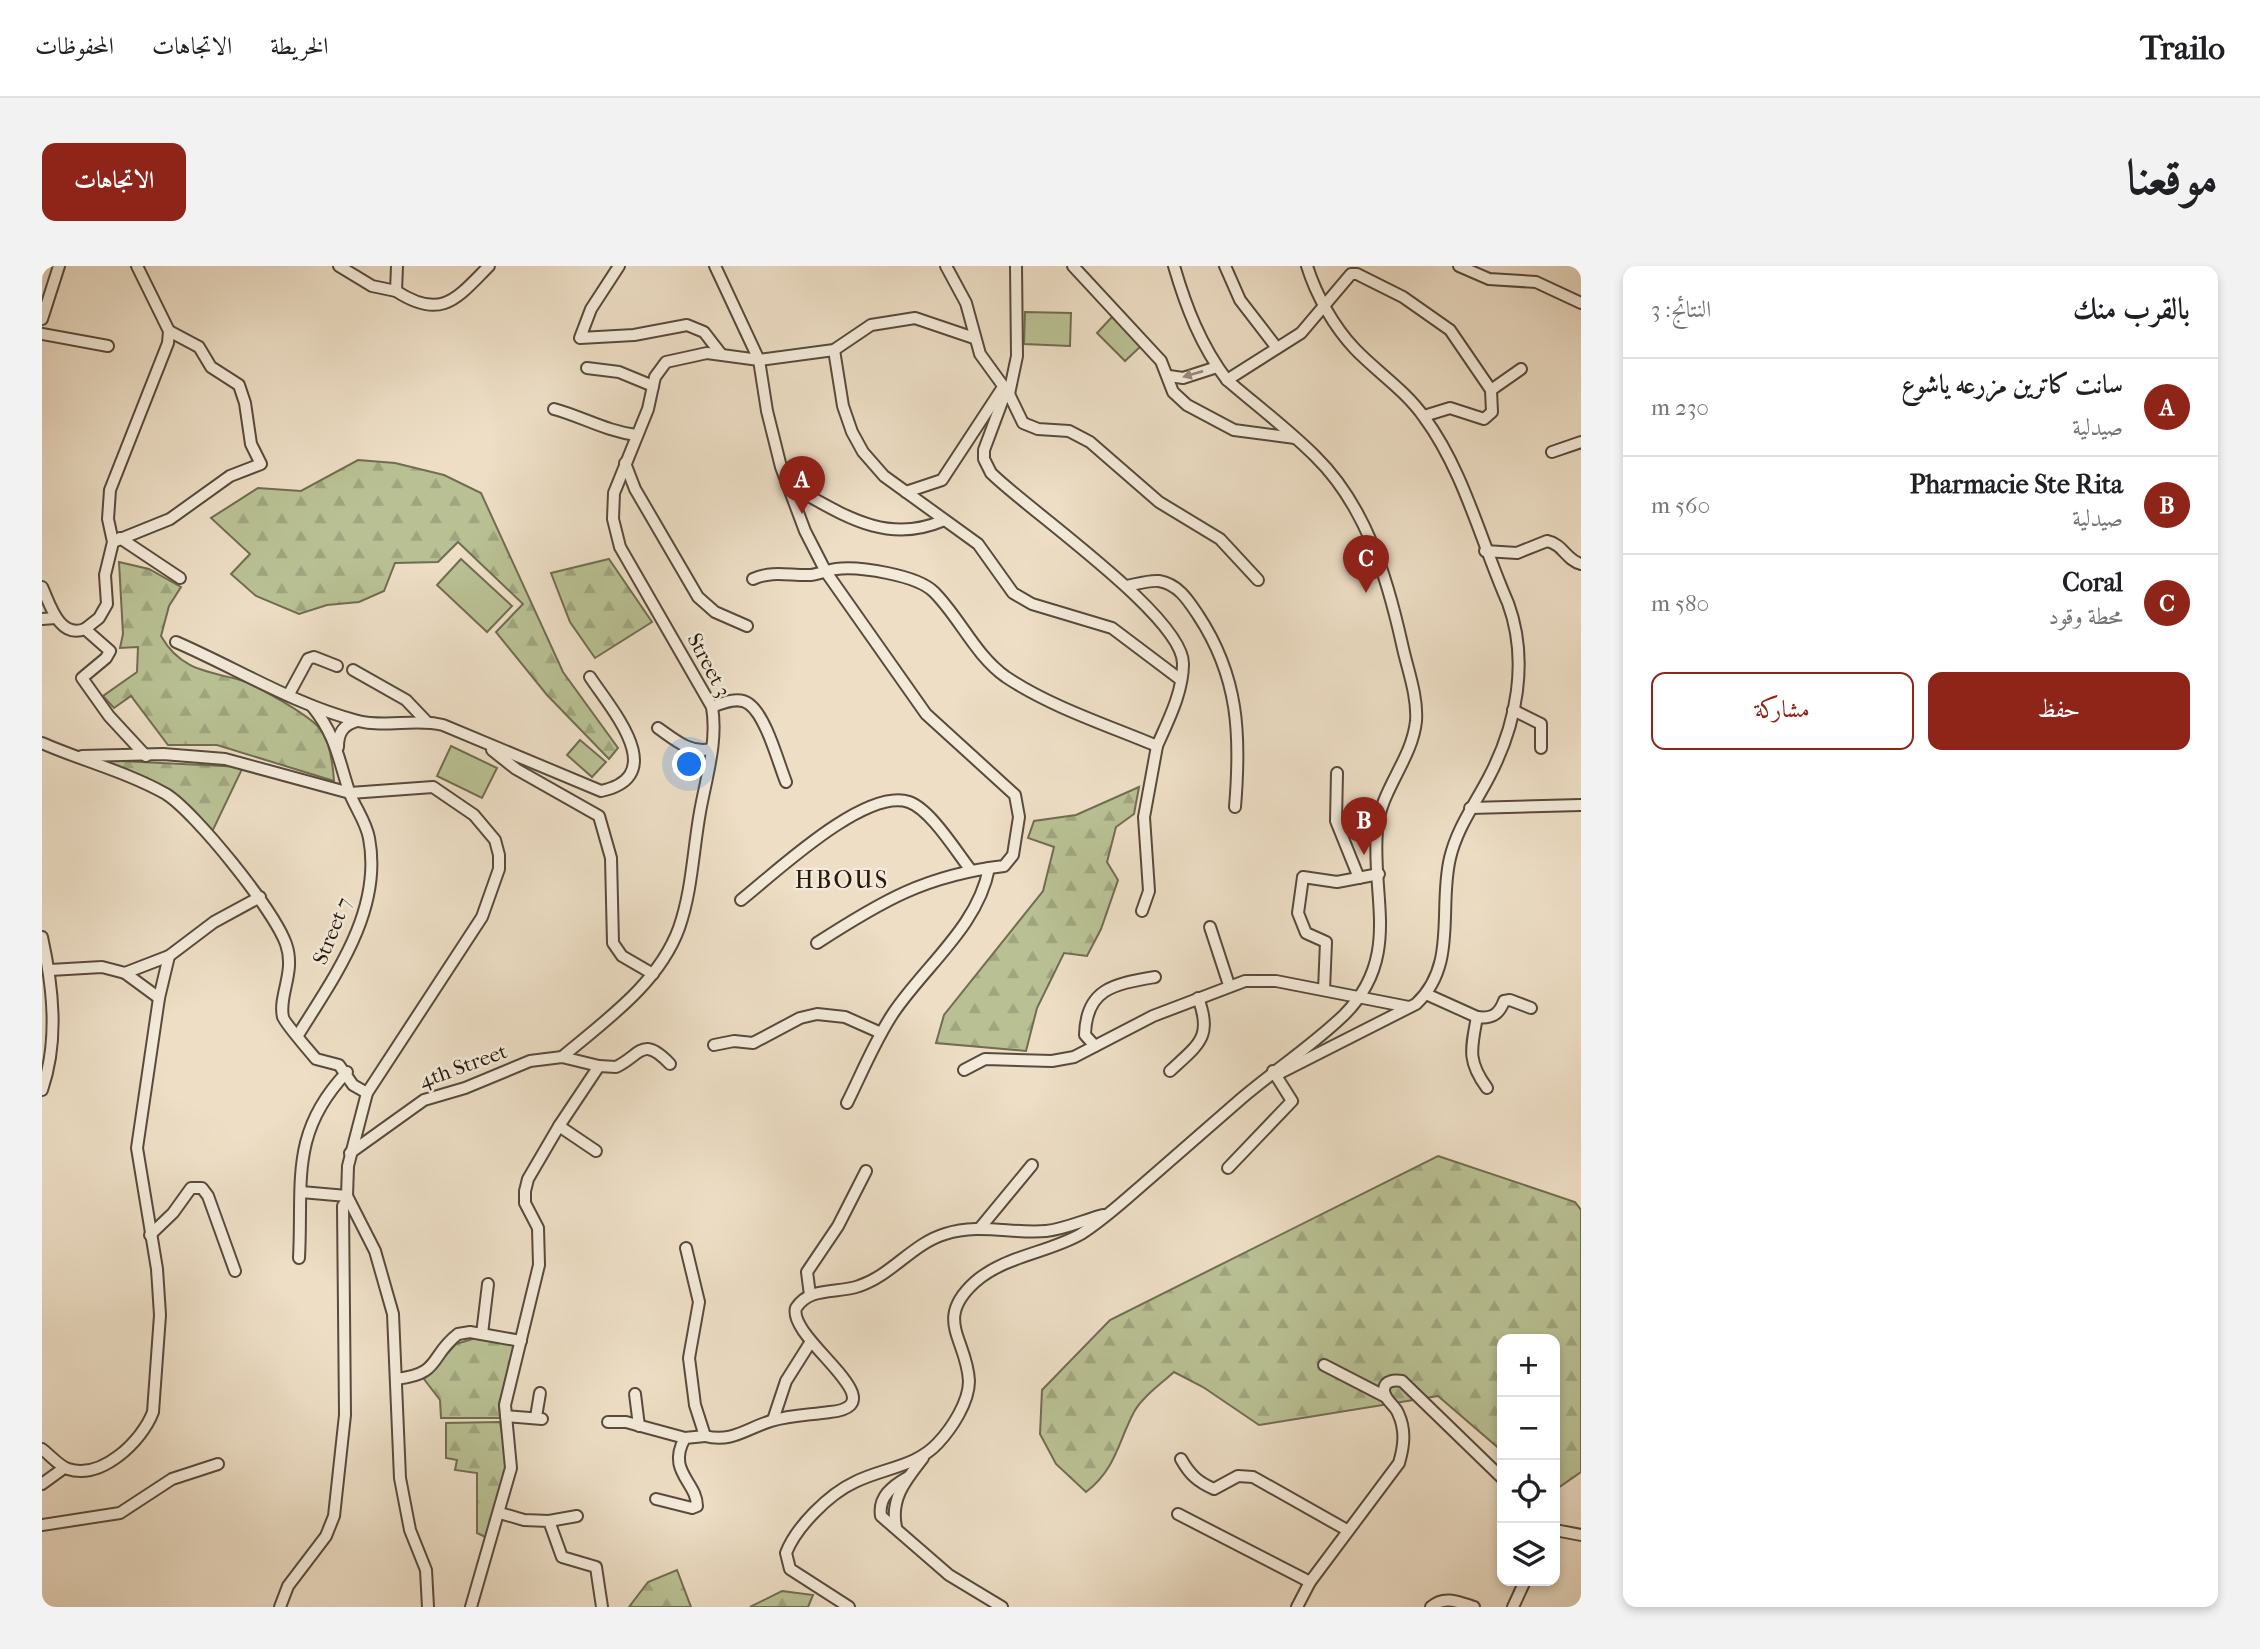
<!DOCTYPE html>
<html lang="ar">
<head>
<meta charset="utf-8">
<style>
	:root { --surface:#fff; --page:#f2f2f2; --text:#202124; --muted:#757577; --line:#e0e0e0; --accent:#8f2418 }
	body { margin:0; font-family:"IM FELL French Canon",Amiri,serif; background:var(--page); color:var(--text); direction:rtl }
	.controls { position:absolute; right:21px; bottom:21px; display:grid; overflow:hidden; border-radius:14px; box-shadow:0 4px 10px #0003 }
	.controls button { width:63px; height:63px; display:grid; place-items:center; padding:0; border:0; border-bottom:2px solid var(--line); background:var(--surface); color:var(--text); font:35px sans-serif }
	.you { position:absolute; left:648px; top:499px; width:24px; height:24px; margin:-18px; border:5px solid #fff; border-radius:50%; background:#1a73e8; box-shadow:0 0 0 10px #1a73e833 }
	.badge { display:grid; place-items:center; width:46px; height:46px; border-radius:50%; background:var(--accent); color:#fff; font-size:23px; font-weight:700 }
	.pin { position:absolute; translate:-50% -58px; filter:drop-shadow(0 2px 4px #0008) }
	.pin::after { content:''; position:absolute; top:37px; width:24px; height:21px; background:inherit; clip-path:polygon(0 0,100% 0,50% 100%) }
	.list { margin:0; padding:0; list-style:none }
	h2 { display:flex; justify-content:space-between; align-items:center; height:91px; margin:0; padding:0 28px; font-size:30px }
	h2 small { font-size:23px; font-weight:400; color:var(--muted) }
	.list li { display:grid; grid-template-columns:46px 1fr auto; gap:21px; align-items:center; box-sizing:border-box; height:98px; padding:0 28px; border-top:2px solid var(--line) }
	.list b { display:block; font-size:26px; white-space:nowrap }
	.list p { margin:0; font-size:23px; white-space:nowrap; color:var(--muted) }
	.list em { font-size:23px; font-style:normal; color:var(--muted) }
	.actions { display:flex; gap:14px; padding:21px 28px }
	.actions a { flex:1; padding:16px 0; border:2px solid var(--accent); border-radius:14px; text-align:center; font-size:24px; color:var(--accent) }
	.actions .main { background:var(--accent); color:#fff }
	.icon { flex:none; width:38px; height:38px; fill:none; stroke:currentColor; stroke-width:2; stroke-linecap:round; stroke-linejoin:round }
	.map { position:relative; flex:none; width:1539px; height:1341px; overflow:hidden; direction:ltr; border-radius:14px }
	header { display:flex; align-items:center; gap:42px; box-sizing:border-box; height:98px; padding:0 35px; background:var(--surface); border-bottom:2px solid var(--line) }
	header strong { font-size:33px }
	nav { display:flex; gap:38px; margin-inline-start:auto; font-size:24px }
	.intro { display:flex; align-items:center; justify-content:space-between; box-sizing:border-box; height:168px; padding:0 42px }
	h1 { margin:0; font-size:49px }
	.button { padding:18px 32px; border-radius:14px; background:var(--accent); color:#fff; font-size:24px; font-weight:700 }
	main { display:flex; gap:42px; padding:0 42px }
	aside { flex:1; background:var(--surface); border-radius:14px; box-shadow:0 4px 10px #0003 }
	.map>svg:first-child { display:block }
	.forest { fill:url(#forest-firs); stroke:#706d51; stroke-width:2 }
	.pitch { fill:#b9c194; stroke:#706d51; stroke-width:2 }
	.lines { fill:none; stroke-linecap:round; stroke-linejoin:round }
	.minor-casing { stroke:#584a3c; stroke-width:14 }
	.minor { stroke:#f3ead9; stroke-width:10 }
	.oneway { fill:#978c7e }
	.labels { text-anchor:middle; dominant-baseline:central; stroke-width:5; stroke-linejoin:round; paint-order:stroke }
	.street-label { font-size:21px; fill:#26190e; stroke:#f3ead9 }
	.quarter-label { font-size:24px; letter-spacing:2px; fill:#26190e; stroke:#f3ead9 }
</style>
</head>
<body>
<header>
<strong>Trailo</strong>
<nav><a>الخريطة</a><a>الاتجاهات</a><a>المحفوظات</a></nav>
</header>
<div class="intro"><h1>موقعنا</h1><a class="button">الاتجاهات</a></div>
<main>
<aside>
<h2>بالقرب منك<small>النتائج: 3</small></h2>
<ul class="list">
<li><span class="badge">A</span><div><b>سانت كاترين مزرعه ياشوع</b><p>صيدلية</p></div><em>230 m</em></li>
<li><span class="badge">B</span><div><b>Pharmacie Ste Rita</b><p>صيدلية</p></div><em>560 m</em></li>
<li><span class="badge">C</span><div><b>Coral</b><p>محطة وقود</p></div><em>580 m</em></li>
</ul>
<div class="actions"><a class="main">حفظ</a><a>مشاركة</a></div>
</aside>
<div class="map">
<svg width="1539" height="1341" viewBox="0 0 1539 1341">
	<defs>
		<pattern id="forest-firs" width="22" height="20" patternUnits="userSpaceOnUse" patternTransform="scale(1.75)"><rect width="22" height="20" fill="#b9c194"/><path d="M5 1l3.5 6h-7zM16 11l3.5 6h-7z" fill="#9fa57e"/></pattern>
	</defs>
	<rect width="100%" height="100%" fill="#eddec5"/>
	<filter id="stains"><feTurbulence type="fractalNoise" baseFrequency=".00286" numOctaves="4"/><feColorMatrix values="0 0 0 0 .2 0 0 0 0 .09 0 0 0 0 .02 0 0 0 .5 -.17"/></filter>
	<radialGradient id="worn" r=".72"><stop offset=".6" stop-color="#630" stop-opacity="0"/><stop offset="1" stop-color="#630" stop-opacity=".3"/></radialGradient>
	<g class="forest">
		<path d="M316,194L353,197L402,209L439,227L521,406L576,482L567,493L505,429L454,366L481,338L416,276L396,296L353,297L342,325L317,336L285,339L257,348L214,330L189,308L208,288L169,252L216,222L259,225Z"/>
		<path d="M567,293L610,356L553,392L528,356L509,307Z"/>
		<path d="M77,296L107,303L139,321L127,340L119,370C137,402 162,405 195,413C211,417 269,450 278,463C288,476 291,499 292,515L175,479H126L89,430L72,442L61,430L95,406L96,381L78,382L81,368Z"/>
		<path d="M58,494L201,501L169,568L136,530Z"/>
		<path d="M1097,521L1092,548L1074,561L1065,596L1076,614L1059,663L1045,690L1022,687L995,742L984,785L894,777L902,749L1001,625L1012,581L986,572L992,555L1034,549Z"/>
		<path d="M1396,890L1533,936L1539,944V1206L1513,1224V1073H1460V1185L1396,1130L1217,1159L1161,1121L1132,1106C1120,1117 1100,1131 1092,1146C1076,1176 1074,1203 1044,1226L1014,1198L998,1168L1000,1124L1068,1054Z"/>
		<path d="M437,1071L473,1079L457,1138L458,1152H399L398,1134L382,1113L414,1078Z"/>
		<path d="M458,1156L465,1196L446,1272L435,1267V1207L413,1204L415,1194L404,1192V1157Z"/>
		<path d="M635,1304L649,1341H587L606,1316Z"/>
		<path d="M740,1325L771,1329L766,1341H708Z"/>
	</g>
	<g class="pitch">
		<path d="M983,46L1029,47L1028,80L982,78Z"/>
		<path d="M1070,51L1099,80L1083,95L1055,67Z"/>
		<path d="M419,293L470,340L445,366L395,319Z"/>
		<path d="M538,474L564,496L550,511L525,489Z"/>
		<path d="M409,480L455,502L440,532L395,510Z"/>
	</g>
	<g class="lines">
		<g class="minor-casing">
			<g id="minor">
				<path d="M297,0L330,20L354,25"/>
				<path d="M355,0L354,25C400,55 415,32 447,0"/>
				<path d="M577,0L549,43L538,72L592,69L645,59L662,66L679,88"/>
				<path d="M673,0L717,94L725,145L739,201L763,265L784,306L884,448L973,529L977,551L971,589L962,600C884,609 840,635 775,677"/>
				<path d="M904,0L924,37L938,88L967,128L981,157L996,163L1027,165L1048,176L1117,236L1178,273L1216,314"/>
				<path d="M1031,0L1119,95L1131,126L1145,139L1192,164L1253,172"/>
				<path d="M1183,0L1198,34L1235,82"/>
				<path d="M1417,0L1447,13L1494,16L1539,37"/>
				<path d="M0,53L17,0"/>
				<path d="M0,68L66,80"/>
				<path d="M792,84L801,140L810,166L821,186L842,210L936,278L971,327L990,338L1070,362L1139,414"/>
				<path d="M545,102L577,106L611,120"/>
				<path d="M1127,110L1141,112L1175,101"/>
				<path d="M1185,114L1259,67L1309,8H1315L1361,31L1408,64L1449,124L1450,146L1442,153L1408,142L1382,150"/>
				<path d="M1449,124L1479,103"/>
				<path d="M967,128L975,90L974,0"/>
				<path d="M512,143C541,151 564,165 594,169"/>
				<path d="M1510,186L1539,176"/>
				<path d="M583,197L593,223L656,331L673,346L705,360"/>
				<path d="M745,218C796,245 841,280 900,255"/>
				<path d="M864,226L900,214L961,121"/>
				<path d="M78,272L138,312"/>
				<path d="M71,276L128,253L188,210L219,198L209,178L203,137L197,119L169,101L157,81L127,65"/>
				<path d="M1443,285L1475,287L1505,275C1521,278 1524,294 1539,298"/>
				<path d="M711,313C731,304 748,310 769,309C778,308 786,304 794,303C817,300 875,309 892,326C918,352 933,389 964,411C1009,441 1065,459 1115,480C1126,455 1141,426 1141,398C1142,351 986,244 949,207L942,193V184L964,125"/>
				<path d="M1085,320C1095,318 1107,314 1117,315C1136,318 1146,334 1156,349C1197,411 1199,469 1193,541"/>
				<path d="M0,321C8,338 17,373 43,363L68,385L64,392L40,412L67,450L104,490"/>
				<path d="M0,353L14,352"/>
				<path d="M43,363L57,352L65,338L63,309L71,276L66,253L68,224L126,77L127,65L95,0"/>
				<path d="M134,376C194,402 253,439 316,455C344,462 373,452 401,459L559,525C629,510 569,443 548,411"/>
				<path d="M311,404L364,434L385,456"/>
				<path d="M247,428L266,393L272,391L295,400"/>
				<path d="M670,441C680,437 697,430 707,438C724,450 736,496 744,516"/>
				<path d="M1471,444L1499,458V482"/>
				<path d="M616,462C632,473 648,488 669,483"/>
				<path d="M0,477C41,495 85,506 124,528C153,546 232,644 244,678C254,706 236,730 241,751C242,756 268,786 274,793L297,799L311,819L325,827"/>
				<path d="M296,481C296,467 301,459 315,455"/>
				<path d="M450,484L474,503L557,550L569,592L571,677L580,690L611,708"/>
				<path d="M40,490L121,488L183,493L308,527L391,521L432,549L453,574L457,589V603L440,651L325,827L306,900L305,930L333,985L351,1048L358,1212L368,1264L384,1304L386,1341"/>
				<path d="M1295,507L1294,555L1317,612"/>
				<path d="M1428,542L1539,539"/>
				<path d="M699,634C732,608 823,521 867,536C888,543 914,585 928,603"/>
				<path d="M1100,645L1107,625L1102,551L1115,480"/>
				<path d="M1168,661L1187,719"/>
				<path d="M0,671C11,721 17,775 0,824"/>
				<path d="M8,704L60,701L83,707L127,690L172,656L218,631"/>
				<path d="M83,707L117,732"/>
				<path d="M1282,724L1284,676L1264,667L1256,647L1261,611L1295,616L1337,608"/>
				<path d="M1384,728L1435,751C1429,783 1425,795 1445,822"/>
				<path d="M1435,751C1449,753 1457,749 1462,735L1468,734L1489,742"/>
				<path d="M256,769C292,711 341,645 327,572C324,556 314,543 308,528C296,493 295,471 270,440"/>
				<path d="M672,779L692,775L711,777L758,752L775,748L803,751L839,767"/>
				<path d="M1053,780L1043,769C1044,722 1073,718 1113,711"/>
				<path d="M520,791C564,754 617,717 637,662C650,625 651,585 658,546C664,512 676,476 670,441L578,281L571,253L572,227L606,143L613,111L624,96L665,87L717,94L792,84L829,59L873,52L932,72"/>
				<path d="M557,800L574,801C599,789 600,769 628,798"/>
				<path d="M922,804L943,793L1010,795L1032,791L1111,750L1203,715H1234L1367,741"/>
				<path d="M1128,805C1157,778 1171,771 1156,732"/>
				<path d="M1234,809L1374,738C1416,699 1396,642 1408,592C1415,562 1433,538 1447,511C1475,458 1487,394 1466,337C1439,276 1422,205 1382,151C1363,124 1335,106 1313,83C1292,61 1274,29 1265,0"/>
				<path d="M805,837C820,807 833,774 852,746C884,699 936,660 947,602"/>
				<path d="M517,860L554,885"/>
				<path d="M308,887L382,834L423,822L488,795L520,791L557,800L517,860L486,913L483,925V937L496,962L497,999L463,1139L469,1202L429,1341"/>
				<path d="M1186,902L1250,835L1231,805"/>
				<path d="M259,926L305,930"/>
				<path d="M938,962L990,899"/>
				<path d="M108,969L131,947L149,922H160L166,930L193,1005"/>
				<path d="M644,982L657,1036L647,1092L653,1139L663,1170C690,1177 705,1162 729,1155C748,1149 768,1149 788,1146C858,1139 745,1073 754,1042C768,1020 795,1028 817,1020C850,1009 870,978 903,968C937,957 970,968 1004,965C1023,963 1042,954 1061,949"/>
				<path d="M257,992C261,916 247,867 305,806"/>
				<path d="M768,1029L765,1006L796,960L824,905"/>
				<path d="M440,1068L446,1018"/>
				<path d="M1282,1099L1344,1131"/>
				<path d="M354,1113C400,1108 387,1090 416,1068L428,1066L479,1075"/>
				<path d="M593,1128L597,1160"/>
				<path d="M464,1150L500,1153"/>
				<path d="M494,1151L498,1127"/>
				<path d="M731,1154L744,1115L768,1077"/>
				<path d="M566,1156H584L643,1172"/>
				<path d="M0,1183C8,1189 17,1200 26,1203C60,1214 100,1175 111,1146L118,1049L115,1003L95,882L117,732L127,690"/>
				<path d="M1139,1193C1148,1209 1156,1216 1172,1223L1196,1210L1211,1211L1305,1264"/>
				<path d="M866,1211C850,1220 836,1231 839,1250L907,1309L960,1341"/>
				<path d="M0,1218L22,1202"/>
				<path d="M614,1233L650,1242L655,1240C655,1216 624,1205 643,1172L663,1170"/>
				<path d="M458,1247L482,1254L507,1255L520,1291L554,1301L560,1341"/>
				<path d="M1136,1248L1268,1316"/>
				<path d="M507,1255L535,1250"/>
				<path d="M0,1259L78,1247L130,1213L176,1198"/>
				<path d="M854,1261C848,1232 864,1214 881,1192"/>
				<path d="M1513,1264L1539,1269"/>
				<path d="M238,1341L246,1320L284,1270L292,1250L303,1149L301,940L306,933"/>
				<path d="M807,1341L748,1303L744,1287C754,1261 787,1228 813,1216C841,1202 874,1201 896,1177C910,1162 927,1136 927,1115C925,1073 891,1054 933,1016C962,990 1006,987 1039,968C1063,953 1084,933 1106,914C1137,887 1168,860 1200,832C1233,804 1271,779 1302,749C1360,691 1329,631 1335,564C1338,524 1370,494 1374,455C1376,430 1365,402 1360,378C1345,311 1324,240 1273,190C1246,163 1214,139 1185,114C1159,80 1144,41 1132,0"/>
				<path d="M1255,1341L1268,1316L1357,1197C1362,1180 1364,1164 1356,1147C1353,1139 1341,1133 1342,1123C1343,1114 1353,1114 1360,1115L1460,1212"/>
				<path d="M1389,1341C1402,1329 1417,1336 1432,1341"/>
				<path d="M1471,1341L1483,1315"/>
			</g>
		</g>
		<use href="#minor" class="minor"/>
	</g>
	<defs><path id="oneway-solid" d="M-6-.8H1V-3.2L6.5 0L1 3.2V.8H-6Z" transform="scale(1.75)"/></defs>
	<use class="oneway" href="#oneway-solid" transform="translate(1151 108) rotate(164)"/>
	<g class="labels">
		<g class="street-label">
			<text transform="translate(667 399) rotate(62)">Street 3</text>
			<text transform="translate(290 665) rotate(-68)">Street 7</text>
			<text transform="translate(421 800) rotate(-20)">4th Street</text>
		</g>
		<g class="quarter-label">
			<text x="800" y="614">HBOUS</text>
		</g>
	</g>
	<rect width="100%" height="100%" filter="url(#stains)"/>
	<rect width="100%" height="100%" fill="url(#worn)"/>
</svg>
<div class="controls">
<button>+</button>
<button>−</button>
<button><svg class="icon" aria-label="locate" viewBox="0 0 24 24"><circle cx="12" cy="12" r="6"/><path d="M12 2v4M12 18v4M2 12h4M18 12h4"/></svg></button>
<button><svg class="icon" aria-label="layers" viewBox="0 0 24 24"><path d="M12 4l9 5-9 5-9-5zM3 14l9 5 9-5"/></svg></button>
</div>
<div class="you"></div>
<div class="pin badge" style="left:760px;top:248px">A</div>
<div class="pin badge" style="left:1322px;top:589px">B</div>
<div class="pin badge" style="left:1324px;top:327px">C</div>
</div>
</main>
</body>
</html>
